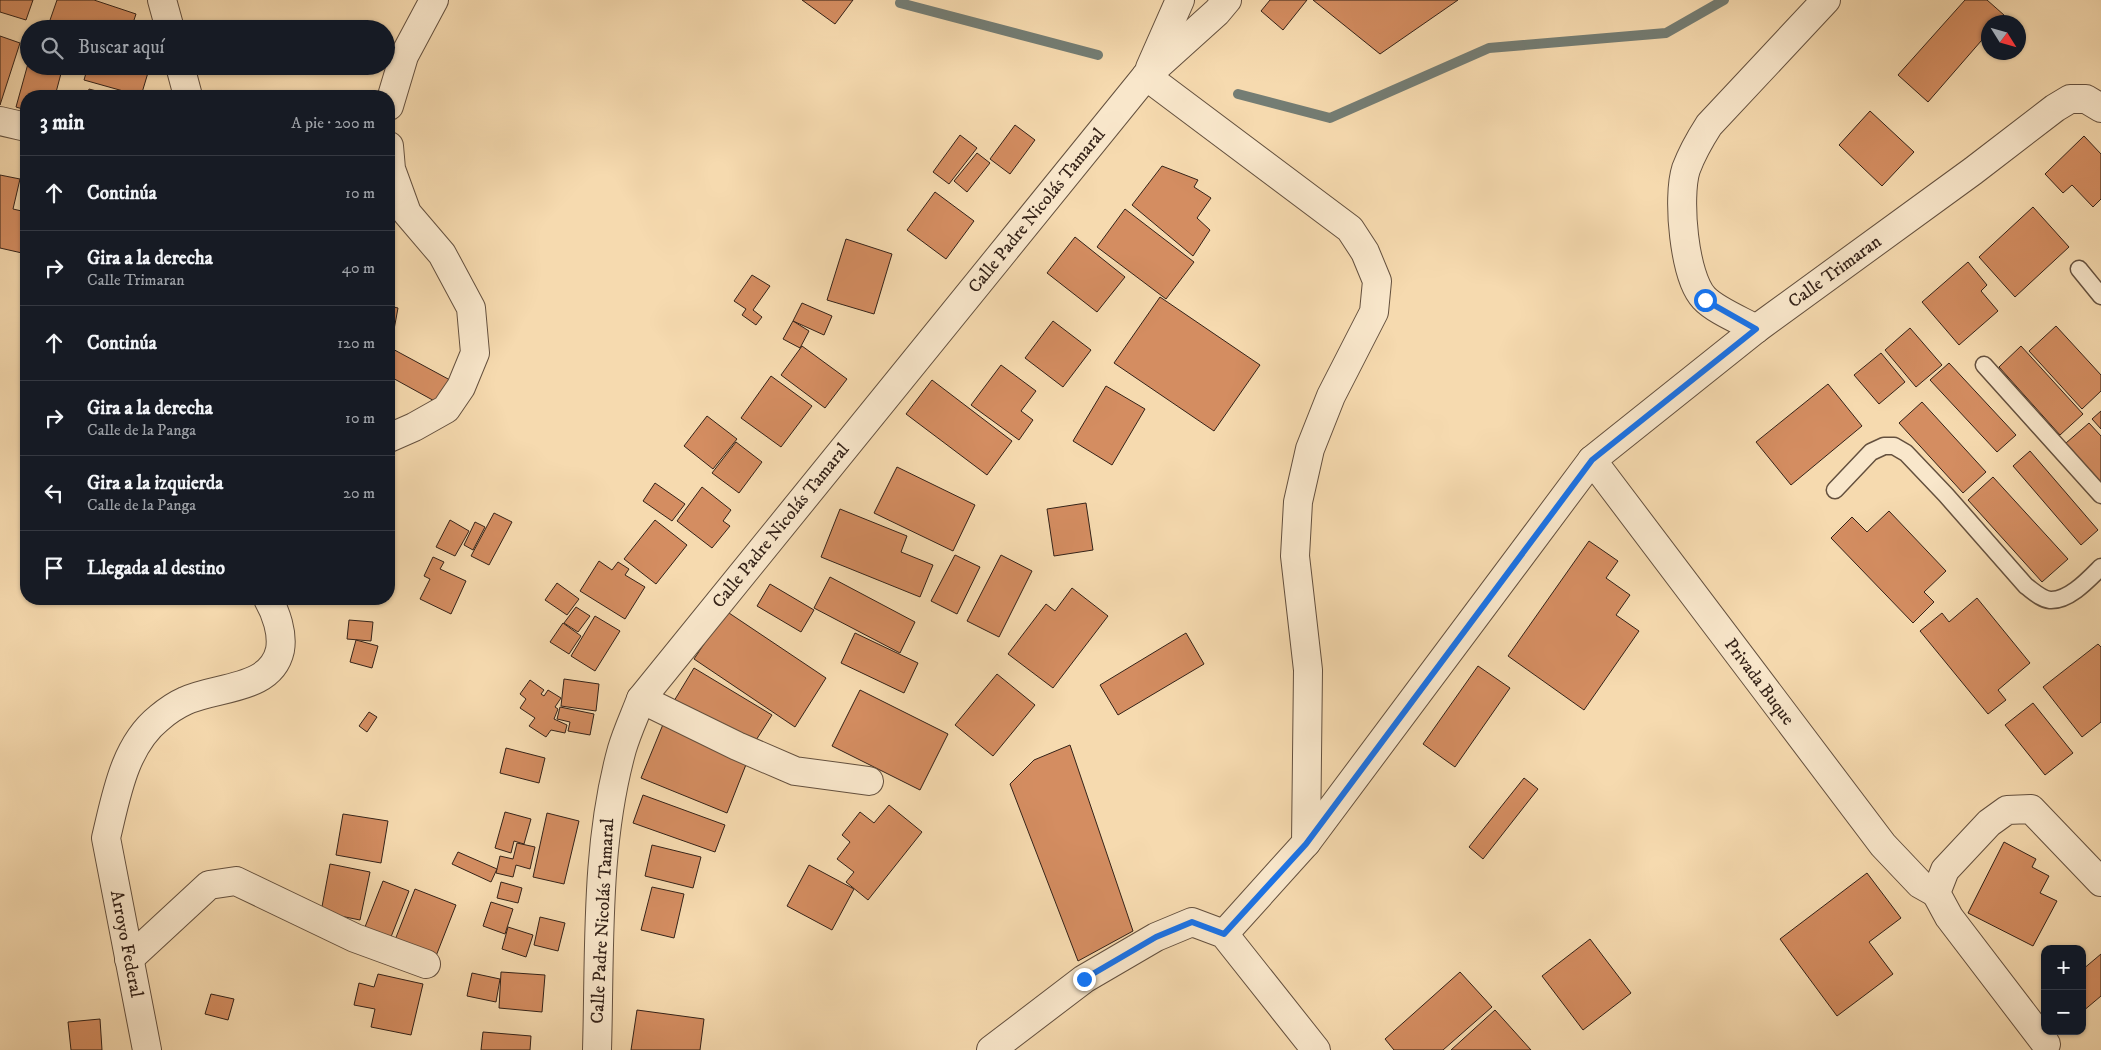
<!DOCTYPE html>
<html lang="es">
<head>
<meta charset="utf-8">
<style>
	:root { --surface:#171b24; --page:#242831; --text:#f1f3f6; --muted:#9ea1a6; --line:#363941 }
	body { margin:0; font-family:"IM FELL DW Pica",serif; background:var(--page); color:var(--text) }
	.controls { position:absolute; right:15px; bottom:15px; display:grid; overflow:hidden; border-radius:10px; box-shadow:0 1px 4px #0004 }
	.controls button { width:45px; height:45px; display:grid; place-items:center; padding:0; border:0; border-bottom:1px solid var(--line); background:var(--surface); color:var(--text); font:25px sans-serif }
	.compass { position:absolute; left:1981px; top:15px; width:45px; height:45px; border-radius:50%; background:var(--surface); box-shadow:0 1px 4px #0004; rotate:127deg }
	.stop { position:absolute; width:15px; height:15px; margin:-11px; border:4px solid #1a73e8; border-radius:50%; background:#fff }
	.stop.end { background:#1a73e8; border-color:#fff; box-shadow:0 1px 5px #0008 }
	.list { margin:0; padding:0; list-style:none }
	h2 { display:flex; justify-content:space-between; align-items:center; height:65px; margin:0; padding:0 20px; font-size:21px }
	h2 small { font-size:16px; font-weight:400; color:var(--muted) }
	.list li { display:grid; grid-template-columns:32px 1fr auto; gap:15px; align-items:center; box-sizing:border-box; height:75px; padding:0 20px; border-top:1px solid var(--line) }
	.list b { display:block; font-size:19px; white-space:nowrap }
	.list p { margin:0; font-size:16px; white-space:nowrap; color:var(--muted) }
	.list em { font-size:16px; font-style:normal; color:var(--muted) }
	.icon { flex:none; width:28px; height:28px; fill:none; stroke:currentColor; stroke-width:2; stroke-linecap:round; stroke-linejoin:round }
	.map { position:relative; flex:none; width:2101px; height:1050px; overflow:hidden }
	.search { position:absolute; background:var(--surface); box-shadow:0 1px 4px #0004; left:20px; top:20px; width:375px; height:55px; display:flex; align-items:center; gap:12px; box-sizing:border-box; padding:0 18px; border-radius:28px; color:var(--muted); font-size:19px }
	.panel { position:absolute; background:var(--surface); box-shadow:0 1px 4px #0004; left:20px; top:90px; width:375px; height:515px; border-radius:20px }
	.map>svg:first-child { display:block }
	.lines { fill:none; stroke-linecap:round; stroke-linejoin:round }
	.stream { stroke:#747d74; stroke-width:10 }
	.building { fill:#d48d61; stroke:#342218 }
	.service-casing { stroke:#64503e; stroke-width:19 }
	.minor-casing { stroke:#64503e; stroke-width:30 }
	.service { stroke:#f9e7cb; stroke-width:16 }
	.minor { stroke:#f9e7cb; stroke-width:28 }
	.route { stroke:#1a73e8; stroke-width:6 }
	.labels { text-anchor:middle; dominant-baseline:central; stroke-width:4; stroke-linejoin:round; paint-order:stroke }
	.street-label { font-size:18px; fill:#342218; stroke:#f9e7cb }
</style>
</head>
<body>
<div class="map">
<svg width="2101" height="1050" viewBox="0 0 2101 1050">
	<rect width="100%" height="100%" fill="#f6daaf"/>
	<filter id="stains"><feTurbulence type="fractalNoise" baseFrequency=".004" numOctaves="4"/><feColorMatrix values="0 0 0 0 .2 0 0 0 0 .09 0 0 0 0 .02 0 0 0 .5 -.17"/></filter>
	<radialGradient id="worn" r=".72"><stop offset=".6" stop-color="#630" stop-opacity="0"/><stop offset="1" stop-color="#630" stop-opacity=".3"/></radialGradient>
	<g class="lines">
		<g class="stream">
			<path d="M900,3L1098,55"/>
			<path d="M1238,94L1330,118L1489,48L1666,33L1724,0"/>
		</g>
	</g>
	<g class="building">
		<path d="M0,0H33L26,20L0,12Z"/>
		<path d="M57,0H94L136,14L131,29H68L49,23Z"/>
		<path d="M802,0H853L835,24Z"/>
		<path d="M1270,0H1307L1283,30L1261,11Z"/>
		<path d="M1313,0H1458L1380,54Z"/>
		<path d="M1965,0H1987L2004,15L1998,22H1988V33L1928,102L1898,75Z"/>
		<path d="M0,36L20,43L0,105Z"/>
		<path d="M29,60V66H63L55,96H26V110L16,107Z"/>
		<path d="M88,66H150L141,96L84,80Z"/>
		<path d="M89,89L116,96H87Z"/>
		<path d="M1870,111L1914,152L1882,186L1839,145Z"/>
		<path d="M1015,125L1035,140L1010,174L990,159Z"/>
		<path d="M960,135L977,148L949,184L933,172Z"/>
		<path d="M2084,136L2101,154V199L2093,207L2072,185L2063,193L2045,174Z"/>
		<path d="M977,153L990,163L967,192L954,181Z"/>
		<path d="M1162,166L1198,180L1194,187L1211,198L1197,218L1210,230L1193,256L1132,205Z"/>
		<path d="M0,175L20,179L13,209L26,212V237L22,253L0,248Z"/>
		<path d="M935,192L974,221L946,259L907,230Z"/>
		<path d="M2033,207L2069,247L2015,297L1979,257Z"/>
		<path d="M1125,209L1194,262L1166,299L1097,247Z"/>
		<path d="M1075,237L1125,277L1097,312L1047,273Z"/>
		<path d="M846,239L892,254L874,314L827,300Z"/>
		<path d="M1968,262L1987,285L1981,291L1998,311L1959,345L1922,302Z"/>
		<path d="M752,275L770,286L753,310L762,317L756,325L742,315L746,309L734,301Z"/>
		<path d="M1160,297L1260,365L1214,431L1114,363Z"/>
		<path d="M802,303L832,316L824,335L793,321Z"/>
		<path d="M389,306L398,308L393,335L389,334Z"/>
		<path d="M793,321L809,331L800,348L783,339Z"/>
		<path d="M1053,321L1091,350L1063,387L1025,358Z"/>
		<path d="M2056,326L2101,375V391L2082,409L2029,351Z"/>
		<path d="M1910,328L1942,365L1916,387L1885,350Z"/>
		<path d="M802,346L847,379L825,408L781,375Z"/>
		<path d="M2021,346L2083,414L2060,435L1999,367Z"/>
		<path d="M389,347L450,380L438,403L389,376Z"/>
		<path d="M1881,353L1905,382L1879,404L1854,375Z"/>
		<path d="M1949,363L2016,435L1997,452L1930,380Z"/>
		<path d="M1001,365L1036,391L1021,411L1033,420L1019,440L971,405Z"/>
		<path d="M771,376L812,406L781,447L741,418Z"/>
		<path d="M932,380L1012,441L987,475L906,414Z"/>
		<path d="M1828,384L1862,426L1791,485L1756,442Z"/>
		<path d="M1106,386L1145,409L1112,465L1073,441Z"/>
		<path d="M1922,402L1986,472L1963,493L1899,423Z"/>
		<path d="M2101,411V429L2092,419Z"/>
		<path d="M707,416L737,439L713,469L684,446Z"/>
		<path d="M2089,423L2101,436V483L2066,443Z"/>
		<path d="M736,442L762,462L739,493L712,473Z"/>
		<path d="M2030,451L2098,530L2081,545L2013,466Z"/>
		<path d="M897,467L975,505L953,551L874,513Z"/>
		<path d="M1993,477L2068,559L2042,582L1968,500Z"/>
		<path d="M655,483L685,504L672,521L643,501Z"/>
		<path d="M702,487L731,510L723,521L730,526L712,548L677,521Z"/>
		<path d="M1086,503L1093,550L1054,556L1047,509Z"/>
		<path d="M840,509L907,536L901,552L933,565L920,597L821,557Z"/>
		<path d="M1889,511L1946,571L1924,592L1934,602L1913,623L1831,538L1852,517L1867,532Z"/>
		<path d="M494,513L512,522L489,565L471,556Z"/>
		<path d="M450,520L469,531L455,556L436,547Z"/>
		<path d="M655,520L687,545L656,584L624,559Z"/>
		<path d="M475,522L485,527L473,550L464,545Z"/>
		<path d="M1589,541L1618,561L1606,578L1630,595L1616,615L1639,631L1584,710L1508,656Z"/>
		<path d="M955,555L980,567L957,614L931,601Z"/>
		<path d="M1001,555L1032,571L999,637L967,621Z"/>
		<path d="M433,557L444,562L440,569L466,581L451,614L420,599L430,579L424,576Z"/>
		<path d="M599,561L612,570L618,562L629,569L625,575L645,587L625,619L580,591Z"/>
		<path d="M830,577L915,622L900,653L814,608Z"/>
		<path d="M557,583L579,599L567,615L545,600Z"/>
		<path d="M770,584L814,610L801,632L757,606Z"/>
		<path d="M1072,588L1108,616L1053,688L1008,654L1046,604L1055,611Z"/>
		<path d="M1977,598L2030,663L1998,690L2006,700L1988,714L1920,631L1942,613L1949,622Z"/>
		<path d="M576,607L590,616L578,632L564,623Z"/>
		<path d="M726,611L826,678L795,727L694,659Z"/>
		<path d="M595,616L620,631L595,671L571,656Z"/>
		<path d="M349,620L373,622L371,641L347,639Z"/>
		<path d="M563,623L581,636L569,654L550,642Z"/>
		<path d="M855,633L918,663L904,693L841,663Z"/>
		<path d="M1186,633L1204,664L1118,715L1100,685Z"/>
		<path d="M356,640L378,646L372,668L350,662Z"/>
		<path d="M2098,644L2101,647V722L2082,737L2043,687Z"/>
		<path d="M1478,666L1510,688L1455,767L1423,744Z"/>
		<path d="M694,668L772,715L751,748L674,701Z"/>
		<path d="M997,674L1035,705L993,756L955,725Z"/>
		<path d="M564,679L599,684L596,711L561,706Z"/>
		<path d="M530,680L544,690L541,694L544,696L548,690L561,698L555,707L558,709L554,719L567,725L565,733L551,730L546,737L529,726L535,718L520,708L526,699L520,694Z"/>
		<path d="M860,690L948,734L920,790L832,746Z"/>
		<path d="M2033,703L2073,753L2045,775L2005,725Z"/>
		<path d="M560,707L594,714L590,735L568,731L570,722L557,719Z"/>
		<path d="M369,712L377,717L367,732L359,726Z"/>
		<path d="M664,722L749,757L727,813L641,778Z"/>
		<path d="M1070,745L1133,931L1078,961L1010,784L1034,760Z"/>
		<path d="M506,748L545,758L539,783L500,773Z"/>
		<path d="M1524,778L1538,789L1483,859L1469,847Z"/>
		<path d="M643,795L725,825L715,852L633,823Z"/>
		<path d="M889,805L922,832L868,900L846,882L854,872L837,859L850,842L842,835L860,812L874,823Z"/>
		<path d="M505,812L531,819L524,844L514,841L511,853L495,848Z"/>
		<path d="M547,813L579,821L564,884L533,877Z"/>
		<path d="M343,814L388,821L381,863L336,855Z"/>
		<path d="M2004,842L2036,859L2032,867L2049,876L2040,893L2057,901L2033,946L1968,913Z"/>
		<path d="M517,843L535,847L530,869L516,865L513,877L496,873L500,856L513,859Z"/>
		<path d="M652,845L701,857L693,888L645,876Z"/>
		<path d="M458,852L497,869L491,882L452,864Z"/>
		<path d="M330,864L370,872L360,920L321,912Z"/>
		<path d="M809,865L854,889L832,930L787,906Z"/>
		<path d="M1867,873L1901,918L1869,942L1893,974L1837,1016L1780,939Z"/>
		<path d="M383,881L409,891L389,942L363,932Z"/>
		<path d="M501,882L522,888L518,903L497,898Z"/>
		<path d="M652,887L684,894L674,938L641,930Z"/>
		<path d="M415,889L456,905L436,956L395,940Z"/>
		<path d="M491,902L513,909L505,934L483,926Z"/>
		<path d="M540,917L565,923L558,951L534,945Z"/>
		<path d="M508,927L533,935L526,957L502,949Z"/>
		<path d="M1590,939L1631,993L1583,1030L1542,976Z"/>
		<path d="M2101,954V996L2082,1012V970Z"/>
		<path d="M501,972L545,975L542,1012L499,1008Z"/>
		<path d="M1460,972L1492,1007L1443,1050H1394L1385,1039Z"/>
		<path d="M472,973L500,979L496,1002L467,996Z"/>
		<path d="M378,974L423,984L411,1035L371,1027L375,1009L354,1005L359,983L374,987Z"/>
		<path d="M211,994L234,999L228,1020L205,1014Z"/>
		<path d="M637,1010L704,1019L700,1050H631Z"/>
		<path d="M1495,1010L1531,1050H1451Z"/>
		<path d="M100,1019L102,1050H71L68,1022Z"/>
		<path d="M483,1032L531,1036L530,1050H481Z"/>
	</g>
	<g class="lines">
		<g class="service-casing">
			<g id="service">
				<path d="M2079,269L2101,296"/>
				<path d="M1984,365L2101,495"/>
				<path d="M1835,490L1871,452L1884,446H1894L1906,453L1946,495L2026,586C2033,591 2041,599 2050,600C2069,601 2089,579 2101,567"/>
			</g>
		</g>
		<g class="minor-casing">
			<g id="minor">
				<path d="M162,0L170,29"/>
				<path d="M180,66L188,96"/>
				<path d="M1150,68L1180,0"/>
				<path d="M1146,76L1350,229L1365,252L1377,281L1374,312L1331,396L1310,449L1298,502L1295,556L1308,670L1306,843L1224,934"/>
				<path d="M389,106L404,56L434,0"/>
				<path d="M0,121L26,127"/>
				<path d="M389,146L391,169L407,213L442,254L471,308L475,353L461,387L446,409L414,427L389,438"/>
				<path d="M1756,329C1742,321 1715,310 1704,298C1684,277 1677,197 1686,169C1692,153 1700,139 1709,125L1826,0"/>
				<path d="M1592,460L1883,845L1920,884L1936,893"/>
				<path d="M641,699L737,746L795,771L869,781"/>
				<path d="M1306,843L1592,460L1756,329L1973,171L2055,108L2070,99H2086L2101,108"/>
				<path d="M129,959L209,885L236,881L355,938L426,964"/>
				<path d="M2046,1044L1949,917L1936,893L1945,870L1989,823L2007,810L2031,809L2101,882"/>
				<path d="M147,1050L106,838C116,797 124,746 159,718C166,712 176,705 185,701C216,686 271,691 280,650C283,633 276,613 268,599"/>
				<path d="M597,1050C600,950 595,846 622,749C627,732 635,715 641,699L1146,76L1217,12L1227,0"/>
				<path d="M991,1050L1084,979L1156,937L1192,922L1224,934L1316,1050"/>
			</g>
		</g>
		<use href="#service" class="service"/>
		<use href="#minor" class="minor"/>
	</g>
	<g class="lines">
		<path class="route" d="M1084,979L1156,937L1192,922L1224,934L1306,844L1592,460L1756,329L1705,300"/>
	</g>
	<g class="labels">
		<g class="street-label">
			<text transform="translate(1037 211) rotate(-51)">Calle Padre Nicolás Tamaral</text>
			<text transform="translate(1835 272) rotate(-36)">Calle Trimaran</text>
			<text transform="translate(781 526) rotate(-51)">Calle Padre Nicolás Tamaral</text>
			<text transform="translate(1759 682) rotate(53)">Privada Buque</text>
			<text transform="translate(603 921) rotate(-87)">Calle Padre Nicolás Tamaral</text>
			<text transform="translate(126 944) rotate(79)">Arroyo Federal</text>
		</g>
	</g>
	<rect width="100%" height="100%" filter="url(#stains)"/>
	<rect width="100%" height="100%" fill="url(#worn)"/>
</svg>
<div class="controls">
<button>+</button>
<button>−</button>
</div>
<svg class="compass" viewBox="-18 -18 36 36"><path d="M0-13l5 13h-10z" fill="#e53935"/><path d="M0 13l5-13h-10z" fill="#9ea1a6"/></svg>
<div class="stop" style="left:1705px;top:300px"></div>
<div class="stop end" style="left:1084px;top:979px"></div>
<div class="search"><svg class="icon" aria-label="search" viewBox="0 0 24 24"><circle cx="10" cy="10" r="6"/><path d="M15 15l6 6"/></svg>Buscar aquí</div>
<section class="panel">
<h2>3 min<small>A pie · 200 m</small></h2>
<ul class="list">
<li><svg class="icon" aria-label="ahead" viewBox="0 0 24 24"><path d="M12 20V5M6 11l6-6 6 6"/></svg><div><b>Continúa</b></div><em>10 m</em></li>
<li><svg class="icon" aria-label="right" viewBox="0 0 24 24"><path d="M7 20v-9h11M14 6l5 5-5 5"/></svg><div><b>Gira a la derecha</b><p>Calle Trimaran</p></div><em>40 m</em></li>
<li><svg class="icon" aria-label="ahead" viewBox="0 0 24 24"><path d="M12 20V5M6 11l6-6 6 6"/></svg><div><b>Continúa</b></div><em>120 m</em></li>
<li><svg class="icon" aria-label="right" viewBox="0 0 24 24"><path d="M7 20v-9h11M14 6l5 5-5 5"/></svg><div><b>Gira a la derecha</b><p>Calle de la Panga</p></div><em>10 m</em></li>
<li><svg class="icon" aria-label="left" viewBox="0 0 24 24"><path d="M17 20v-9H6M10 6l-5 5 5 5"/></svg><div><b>Gira a la izquierda</b><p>Calle de la Panga</p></div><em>20 m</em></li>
<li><svg class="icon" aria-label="arrive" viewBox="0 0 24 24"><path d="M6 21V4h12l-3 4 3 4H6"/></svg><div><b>Llegada al destino</b></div></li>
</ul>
</section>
</div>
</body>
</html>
